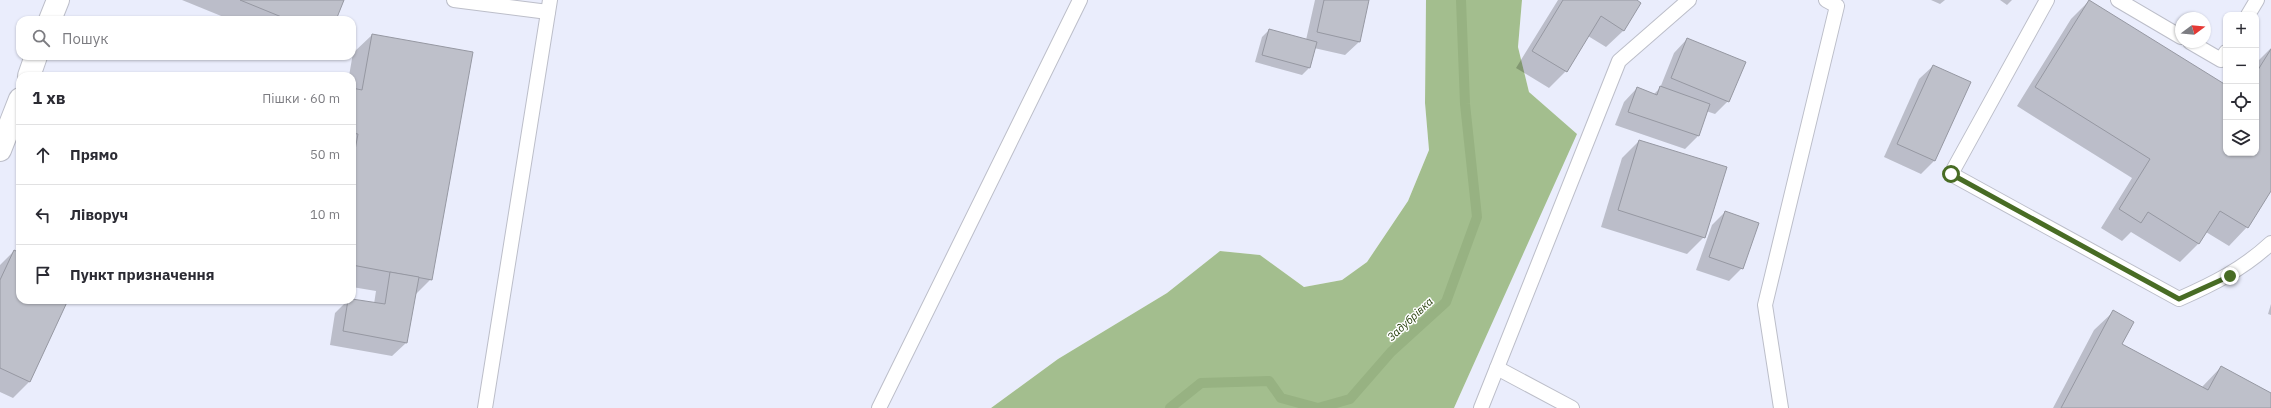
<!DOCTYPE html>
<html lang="uk">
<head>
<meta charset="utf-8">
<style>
	:root { --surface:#fff; --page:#f7f7f7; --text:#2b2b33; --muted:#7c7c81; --line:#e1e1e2 }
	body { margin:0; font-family:"IBM Plex Sans",sans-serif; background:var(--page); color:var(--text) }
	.controls { position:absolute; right:12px; top:12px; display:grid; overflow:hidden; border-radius:8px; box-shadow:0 1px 3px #0004 }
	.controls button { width:36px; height:36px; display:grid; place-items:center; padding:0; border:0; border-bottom:1px solid var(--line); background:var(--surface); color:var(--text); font:20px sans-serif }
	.compass { position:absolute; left:2175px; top:12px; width:36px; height:36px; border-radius:50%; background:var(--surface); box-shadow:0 1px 3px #0004; rotate:74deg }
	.stop { position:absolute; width:12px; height:12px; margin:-9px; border:3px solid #486c24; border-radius:50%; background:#fff }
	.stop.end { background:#486c24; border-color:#fff; box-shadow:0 1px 4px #0008 }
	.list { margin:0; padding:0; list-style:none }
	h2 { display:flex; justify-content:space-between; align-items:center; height:52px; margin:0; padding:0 16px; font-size:17px }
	h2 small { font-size:13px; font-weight:400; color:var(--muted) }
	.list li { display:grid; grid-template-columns:26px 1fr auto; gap:12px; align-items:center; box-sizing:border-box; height:60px; padding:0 16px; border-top:1px solid var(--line) }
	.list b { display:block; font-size:15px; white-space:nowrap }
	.list em { font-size:13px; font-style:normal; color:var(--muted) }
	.icon { flex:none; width:22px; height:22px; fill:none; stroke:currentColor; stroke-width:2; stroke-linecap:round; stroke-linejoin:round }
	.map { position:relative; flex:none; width:2271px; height:408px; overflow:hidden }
	.search { position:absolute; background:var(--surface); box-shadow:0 1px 3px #0004; left:16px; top:16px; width:340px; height:44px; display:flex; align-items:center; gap:10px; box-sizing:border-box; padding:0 14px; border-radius:12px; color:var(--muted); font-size:15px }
	.panel { position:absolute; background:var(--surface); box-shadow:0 1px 3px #0004; left:16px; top:72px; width:340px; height:232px; border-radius:12px }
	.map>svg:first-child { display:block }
	.built { fill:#eaedfc; fill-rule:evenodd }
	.forest { fill:#a3be8e }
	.shadow { fill:#0003 }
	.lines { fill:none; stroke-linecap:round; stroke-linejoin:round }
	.stream { stroke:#97b282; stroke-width:10 }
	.building { fill:#bec0ca; stroke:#9698a2 }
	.service-casing { stroke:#bcbec9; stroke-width:16 }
	.minor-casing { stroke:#bcbec9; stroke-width:24 }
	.service { stroke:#fff; stroke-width:14 }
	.minor { stroke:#fff; stroke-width:22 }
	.route { stroke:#486c24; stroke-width:5 }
	.labels { text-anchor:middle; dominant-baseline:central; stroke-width:3; stroke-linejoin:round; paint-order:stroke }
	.water-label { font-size:11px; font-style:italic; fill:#1f3802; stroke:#fff }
</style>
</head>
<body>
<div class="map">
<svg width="2271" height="408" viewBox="0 0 2271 408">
	<rect width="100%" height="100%" fill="#f9fafe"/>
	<g class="built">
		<path d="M0,0H1426L1425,103L1429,150L1408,201L1367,262L1342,280L1304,287L1260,255L1220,251L1167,293L1058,359L991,408H0ZM20,20H352V56H20ZM20,76H352V300H20Z"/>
		<path d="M1522,0H2271V408H1454L1576,134L1529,92L1518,47ZM2226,15H2256V153H2226ZM2181,18H2205V42H2181Z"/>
	</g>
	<path class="forest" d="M1426,0H1522L1518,47L1529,92L1577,134L1454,408H991L1058,359L1167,293L1220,251L1260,255L1304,287L1342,280L1367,262L1408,201L1429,150L1425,103Z"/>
	<g class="shadow">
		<path d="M182,0H343L335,20H231Z"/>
		<path d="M1315,0H1368L1359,42L1345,55L1314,48L1309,68L1302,75L1255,62L1262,37L1269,30L1306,40Z"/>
		<path d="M1558,0H1635L1640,3L1623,31L1606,47L1588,36L1566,71L1549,88L1516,68Z"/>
		<path d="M1931,0H1945L1940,4Z"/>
		<path d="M2000,0H2012L2007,5Z"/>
		<path d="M2089,1L2226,86V153H2256V63L2271,48V189L2247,227L2229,246L2206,232L2198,244L2180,262L2131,232L2122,241L2101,228L2132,178L2017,106L2071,19Z"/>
		<path d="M372,35L431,279L414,296L406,343L392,356L330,345L335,313L348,300L374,304L376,291L352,287V76H349L353,53Z"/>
		<path d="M1687,39L1728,101L1715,114L1706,111L1698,136L1685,149L1615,125L1624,102L1637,88L1654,94L1660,88L1674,53Z"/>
		<path d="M1933,66L1935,160L1921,174L1884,157L1919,79Z"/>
		<path d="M1639,141L1704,237L1687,254L1601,227L1622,158Z"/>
		<path d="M1725,212L1742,268L1729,281L1696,270L1712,225Z"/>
		<path d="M14,251L20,254V300H67L30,381L13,398L0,392V265Z"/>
		<path d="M2271,304V315L2268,314Z"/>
		<path d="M2113,312L2121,345L2202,387L2221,367L2271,394V408H2053L2094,330Z"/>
	</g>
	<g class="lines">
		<path class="stream" d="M1170,408L1201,383L1269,381L1281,398L1318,408L1350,399L1391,352L1446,302L1477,217L1465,104L1461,0"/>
	</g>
	<g class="building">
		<path d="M240,0H344L336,20H289Z"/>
		<path d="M1324,0H1369L1360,42L1317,32Z"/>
		<path d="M1563,0H1637L1641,3L1624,31L1601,16L1567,72L1532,51Z"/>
		<path d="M2089,0L2226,85V153H2256V73L2271,49V191L2248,228L2220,211L2199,244L2148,212L2141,223L2119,209L2150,159L2035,87Z"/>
		<path d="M1269,29L1317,42L1310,68L1262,55Z"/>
		<path d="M372,34L473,52L432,280L352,265V166L358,134L352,133V88L362,90Z"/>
		<path d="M1687,38L1746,62L1729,102L1671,78Z"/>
		<path d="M1933,65L1971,82L1935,161L1897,144Z"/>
		<path d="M1660,86L1710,104L1699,136L1628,112L1637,87L1657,95Z"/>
		<path d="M1639,140L1727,167L1705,238L1618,210Z"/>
		<path d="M1725,211L1759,223L1743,269L1709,257Z"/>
		<path d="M14,250L20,253V300H68L30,382L0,368V280Z"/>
		<path d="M390,272L419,277L407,343L343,331L348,300L352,299L385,304Z"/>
		<path d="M2113,310L2134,322L2122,344L2208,390L2221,366L2271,393V408H2061Z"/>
	</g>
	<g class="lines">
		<g class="service-casing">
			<g id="service">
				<path d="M454,0L548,12"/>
				<path d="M2047,0L1951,174L2179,299C2213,284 2243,269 2271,243"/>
				<path d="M2118,0L2181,37"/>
				<path d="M2248,15L2257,0"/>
				<path d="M2190,42L2221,60L2226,52"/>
				<path d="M1497,368L1572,408"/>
				<path d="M485,408L550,0"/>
				<path d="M879,408L1080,0"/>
				<path d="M1481,408L1619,61L1689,0"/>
				<path d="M1781,408L1765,305L1837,6L1826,0"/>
			</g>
		</g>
		<g class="minor-casing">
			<g id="minor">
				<path d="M50,20L58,0"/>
				<path d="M29,76L36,56"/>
				<path d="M0,150L20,99"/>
			</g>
		</g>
		<use href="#service" class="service"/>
		<use href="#minor" class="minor"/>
	</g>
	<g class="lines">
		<path class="route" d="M1951,174L2179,299L2230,276"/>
	</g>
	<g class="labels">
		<g class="water-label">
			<text transform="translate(1410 319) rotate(-43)">Задубрівка</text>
		</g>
	</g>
</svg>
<div class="controls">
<button>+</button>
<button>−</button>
<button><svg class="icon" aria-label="locate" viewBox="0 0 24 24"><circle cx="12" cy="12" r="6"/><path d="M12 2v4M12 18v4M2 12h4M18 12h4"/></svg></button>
<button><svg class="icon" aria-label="layers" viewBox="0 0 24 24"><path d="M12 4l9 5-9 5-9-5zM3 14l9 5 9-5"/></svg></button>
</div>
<svg class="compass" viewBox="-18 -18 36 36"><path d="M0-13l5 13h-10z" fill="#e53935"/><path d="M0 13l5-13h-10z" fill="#7c7c81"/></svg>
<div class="stop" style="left:1951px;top:174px"></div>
<div class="stop end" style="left:2230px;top:276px"></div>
<div class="search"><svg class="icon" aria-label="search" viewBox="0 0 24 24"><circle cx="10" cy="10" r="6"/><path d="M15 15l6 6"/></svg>Пошук</div>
<section class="panel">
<h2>1 хв<small>Пішки · 60 m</small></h2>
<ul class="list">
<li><svg class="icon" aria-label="ahead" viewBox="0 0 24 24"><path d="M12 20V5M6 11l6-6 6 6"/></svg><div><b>Прямо</b></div><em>50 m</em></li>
<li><svg class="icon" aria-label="left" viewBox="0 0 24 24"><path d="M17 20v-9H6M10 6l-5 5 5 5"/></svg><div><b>Ліворуч</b></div><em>10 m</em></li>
<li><svg class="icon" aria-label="arrive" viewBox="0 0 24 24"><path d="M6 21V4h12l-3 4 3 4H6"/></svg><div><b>Пункт призначення</b></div></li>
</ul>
</section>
</div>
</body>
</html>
